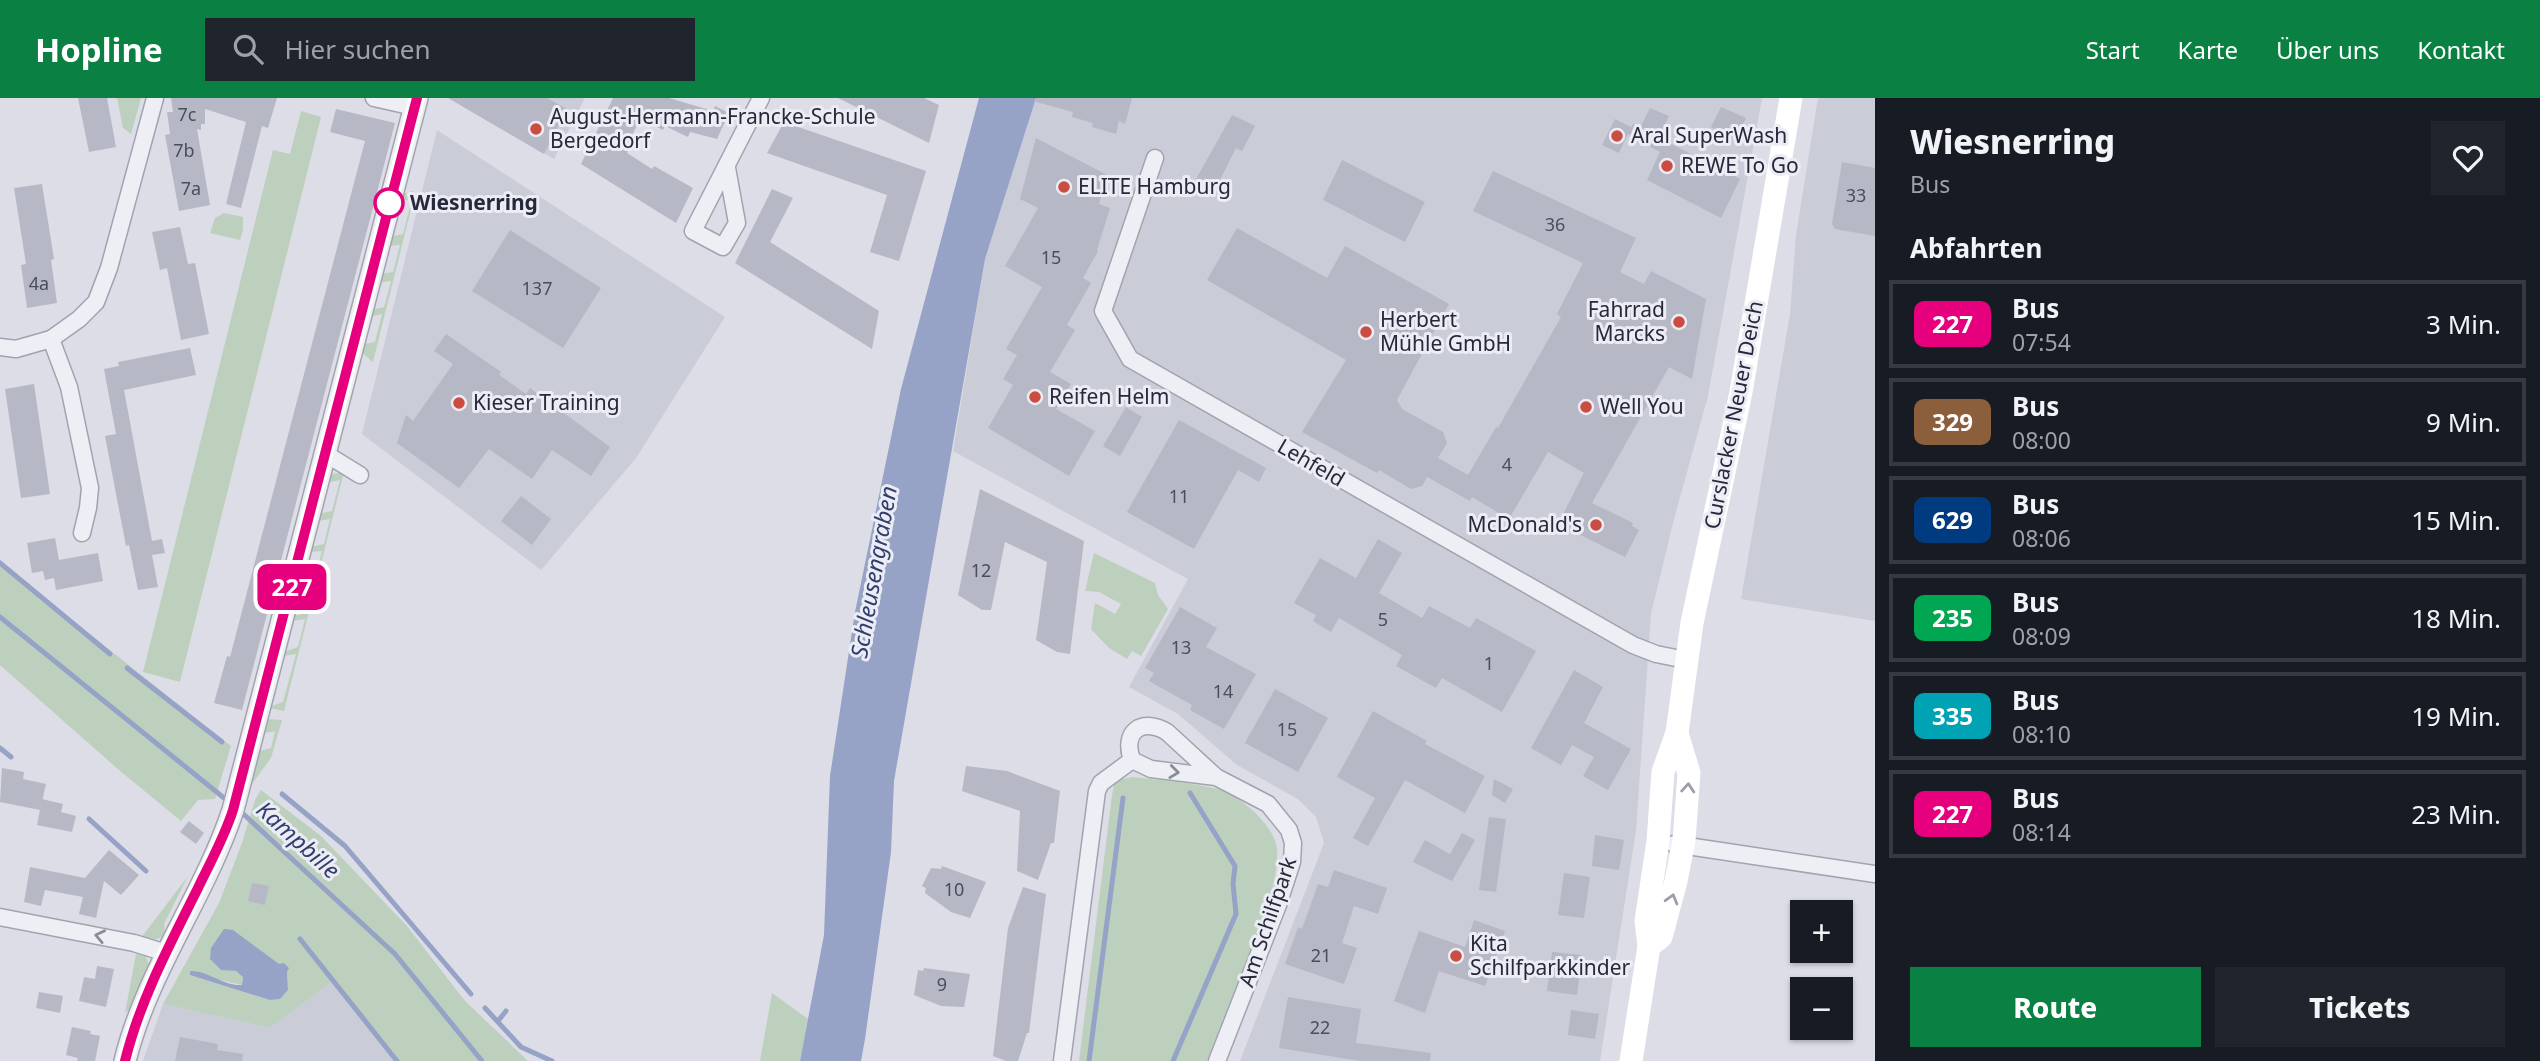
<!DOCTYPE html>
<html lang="de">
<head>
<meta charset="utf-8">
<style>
	body { margin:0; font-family:"Noto Sans",sans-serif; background:#20242c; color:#f1f3f6; height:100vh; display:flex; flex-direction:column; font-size:26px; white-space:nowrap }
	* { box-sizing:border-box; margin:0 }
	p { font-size:23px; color:#9ea1a6 }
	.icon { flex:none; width:38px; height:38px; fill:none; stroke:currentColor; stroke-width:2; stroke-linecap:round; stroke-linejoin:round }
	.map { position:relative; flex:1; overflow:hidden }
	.sheet { display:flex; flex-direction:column; background:#171b24; width:665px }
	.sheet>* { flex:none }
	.badge { padding:0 14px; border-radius:10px; font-size:24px; line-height:46px }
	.buttons { position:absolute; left:1790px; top:802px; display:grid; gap:14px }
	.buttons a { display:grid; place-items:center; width:63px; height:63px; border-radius:0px; background:#171b24; box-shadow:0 2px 5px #0004; font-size:35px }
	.map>.badge { position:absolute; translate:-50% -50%; box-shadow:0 0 0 4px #fff }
	h2 { padding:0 35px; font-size:26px; line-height:63px }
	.round { display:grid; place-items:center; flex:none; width:74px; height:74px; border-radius:0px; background:#20242c }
	.head { display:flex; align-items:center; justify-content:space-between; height:119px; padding:0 35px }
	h1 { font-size:33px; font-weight:800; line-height:52px }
	.action { display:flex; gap:14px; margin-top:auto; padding:14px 35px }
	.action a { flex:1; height:80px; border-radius:0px; background:#0b8043; color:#fff; font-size:28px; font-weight:800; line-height:80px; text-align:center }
	.action a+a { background:#20242c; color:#f1f3f6 }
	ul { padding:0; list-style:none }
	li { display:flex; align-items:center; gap:21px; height:88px; margin:0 14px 10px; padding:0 21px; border:4px solid #363941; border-radius:0px }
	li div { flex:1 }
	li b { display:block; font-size:26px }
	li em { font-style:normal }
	li .badge { min-width:77px; font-weight:700; text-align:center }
	header { display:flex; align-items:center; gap:42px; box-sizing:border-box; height:98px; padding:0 35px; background:#0b8043; color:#fff }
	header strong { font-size:33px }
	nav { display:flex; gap:38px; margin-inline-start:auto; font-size:24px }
	.search { width:490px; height:63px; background:#20242c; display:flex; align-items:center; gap:18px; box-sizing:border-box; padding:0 24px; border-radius:0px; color:#9ea1a6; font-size:26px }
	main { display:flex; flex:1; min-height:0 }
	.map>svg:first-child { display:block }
</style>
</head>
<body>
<header>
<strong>Hopline</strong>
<div class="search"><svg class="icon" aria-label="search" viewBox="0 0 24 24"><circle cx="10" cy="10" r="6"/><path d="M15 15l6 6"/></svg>Hier suchen</div>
<nav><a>Start</a><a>Karte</a><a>Über uns</a><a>Kontakt</a></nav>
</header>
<main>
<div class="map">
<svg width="1875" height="963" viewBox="0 0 1875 963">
	<rect width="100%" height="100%" fill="#dcdde6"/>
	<g fill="#caccd8">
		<polygon points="450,0 585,0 554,61"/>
		<polygon points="1036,0 1762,0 1708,298 1674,421 1651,516 1636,732 1600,963 1240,963 1324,745 1316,719 1298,701 1237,667 1178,616 1129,589 1188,481 953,353 985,161"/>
		<polygon points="1818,0 1875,0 1875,523 1741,501 1790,216 1796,137"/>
		<polygon points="437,32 725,219 636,360 541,472 362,336"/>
		<polygon points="333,883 397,963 143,963 163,906 270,930"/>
	</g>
	<g fill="#bdd0bd" fill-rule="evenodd">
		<polygon points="117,0 141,0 131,36 123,30"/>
		<polygon points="301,13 321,19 180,584 143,574 273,52 290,56"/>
		<polygon points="413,93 415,95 373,264 359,252 360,247 375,244 382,216 369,219 370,212 384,209 391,183 377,185 380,176 393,174 400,147 387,148 389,139 403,136 412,101 397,104 399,97"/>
		<polygon points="224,115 243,119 243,132 240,142 210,135 215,120"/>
		<polygon points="344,374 284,613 270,610 269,609 283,604 296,556 283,558 284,554 298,549 305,521 292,523 294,518 306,515 313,489 300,491 301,486 314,483 322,453 309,454 310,449 324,446 330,421 317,423 319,416 332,413 340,382 326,385 328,377"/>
		<polygon points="1094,455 1155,485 1158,497 1168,511 1141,558 1132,553 1127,561 1109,550 1091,531 1095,505 1115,516 1121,506 1099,494 1085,493"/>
		<polygon points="0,462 20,481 231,648 215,701 198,702 181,723 119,672 0,567"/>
		<polygon points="267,621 282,622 271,660 249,690 256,654 271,650 275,633 260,636"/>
		<path d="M1132,679C1159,682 1187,684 1213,690C1237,695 1274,725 1277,751C1278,767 1274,783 1271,799L1207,963H1079L1112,697L1115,683Z"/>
		<path d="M261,692L321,738L407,828L465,903L528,963H397L333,883L270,930L163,906L219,805L242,745L255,702ZM252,846L287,874L288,892L280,901L270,902L190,877L195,873L211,880L242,887L243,878L236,873H230Z"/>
		<path d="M188,778L164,826C168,843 153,843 141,840Z"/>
		<polygon points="136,856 145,858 149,866 133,908 125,915"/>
		<polygon points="772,895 808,921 800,963 760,963"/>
	</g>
	<g fill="#96a2c6">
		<polygon points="979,0 1036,0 985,161 894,683 891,754 865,941 861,963 800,963 824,837 830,678 855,514 901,291"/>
		<path d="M224,831L233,832L279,866L284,865L289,870L287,874L288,892L280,901L270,902L190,877V873C207,872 223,888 242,887L243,879L236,873L221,872L210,861L211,850Z"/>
	</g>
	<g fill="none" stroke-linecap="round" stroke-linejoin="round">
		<g stroke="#96a2c6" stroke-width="5">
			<polyline points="0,465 110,556"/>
			<polyline points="0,519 229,704"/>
			<polyline points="127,570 222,644"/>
			<polyline points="0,650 11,659"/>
			<polyline points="282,696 345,748 471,896"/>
			<polyline points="239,712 395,856 482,963"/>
			<polyline points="89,721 146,773"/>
			<polyline points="300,841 397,963"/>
			<polyline points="485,910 521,949 552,963"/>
			<polyline points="498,923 506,913"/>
			<polyline points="1089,963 1123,700"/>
			<polyline points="1173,963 1236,816 1233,786 1235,768 1190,695"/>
		</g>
	</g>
	<g fill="#b6b8c5">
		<polygon points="78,0 107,0 116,49 89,54"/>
		<polygon points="171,0 277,0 268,30 262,28 241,110 226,106 246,24 205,11 205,26 201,26 201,32 197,31 210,107 179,113 165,37 170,36 167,14 173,14"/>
		<polygon points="448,0 547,0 567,11 544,56"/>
		<polygon points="613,0 669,0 713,13 715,8 727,14 728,17 717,41 690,34 688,39 665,28 663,32 640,21 628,46 631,47 627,55 652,71 654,68 693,90 676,125 581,66"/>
		<polygon points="838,0 924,0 939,7 929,45"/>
		<polygon points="1036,0 1132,0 1125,26 1119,23 1116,36 1092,29 1093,25 1072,19 1073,14 1036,4"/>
		<polygon points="1721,9 1746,20 1736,40 1711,29"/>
		<polygon points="1650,10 1669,18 1659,39 1662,41 1740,81 1721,120 1647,82 1660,54 1628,36 1619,55 1602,47 1615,21 1631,29 1628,35 1633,26 1640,30"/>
		<polygon points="336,11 395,25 242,612 214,605 227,558 230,559 365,43 330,34"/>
		<polygon points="1232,17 1255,28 1242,53 1236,50 1211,100 1191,90"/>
		<polygon points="784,24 926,73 899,163 870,154 887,97 767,55"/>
		<polygon points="1036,40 1107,77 1099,106 1110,110 1097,152 1098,153 1083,180 1091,185 1067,227 1075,232 1050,274 1071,286 1056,311 1095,333 1069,378 988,330 1013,287 1003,281 1017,257 1006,251 1042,189 1005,168 1038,110 1020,101"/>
		<polygon points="1342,62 1425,104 1405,144 1323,102"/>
		<polygon points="1842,64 1875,70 1875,138 1835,131 1832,126"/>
		<polygon points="1493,73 1636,140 1620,174 1644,186 1651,173 1706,201 1692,281 1669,269 1592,405 1633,425 1632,428 1639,432 1625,459 1558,426 1584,375 1548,354 1509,421 1472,399 1470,403 1427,379 1422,388 1411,391 1379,372 1377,375 1302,334 1346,262 1207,182 1237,130 1327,180 1345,148 1449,206 1397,302 1402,311 1443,334 1447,345 1438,360 1468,377 1496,329 1498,330 1561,219 1557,216 1583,165 1473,113"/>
		<polygon points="42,86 54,161 51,162 57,205 27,210 21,167 26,166 14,90"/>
		<polygon points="772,91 793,100 770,144 879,213 872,251 735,165"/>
		<polygon points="180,129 188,166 195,165 209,236 181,242 167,170 160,172 152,134"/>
		<polygon points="510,132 601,190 563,250 472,193"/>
		<polygon points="446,236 501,274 499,277 526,296 530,290 610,349 591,378 552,352 532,381 489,351 459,390 397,345 406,317 413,323 453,266 434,253"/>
		<polygon points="190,250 196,277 124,292 152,443 162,441 165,455 152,457 158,489 138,492 129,447 126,448 105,338 116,336 104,271 119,268 118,264"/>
		<polygon points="34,286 50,396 21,400 5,291"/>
		<polygon points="1126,309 1142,319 1120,358 1103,348"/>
		<polygon points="1179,322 1266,370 1259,384 1238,372 1194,451 1127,414"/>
		<polygon points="980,391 1084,443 1070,556 1057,554 1036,542 1047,464 1005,444 991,512 982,512 958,497"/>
		<polygon points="521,398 551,421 532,447 501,423"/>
		<polygon points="55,440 59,462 98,455 103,483 56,492 54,480 45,482 43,473 32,475 27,445"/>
		<polygon points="1378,441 1402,455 1379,495 1422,520 1429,508 1470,530 1476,520 1536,553 1502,614 1442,580 1436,590 1396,568 1402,557 1339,520 1331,534 1313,523 1316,517 1294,505 1320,460 1356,480"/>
		<polygon points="1180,509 1217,530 1206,549 1256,576 1224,631 1190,612 1192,607 1149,583 1154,575 1145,570"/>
		<polygon points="1574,572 1603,589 1584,625 1631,651 1608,692 1583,678 1594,659 1572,647 1561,667 1531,650"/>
		<polygon points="1275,591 1328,620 1298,674 1245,645"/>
		<polygon points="1373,613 1427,643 1425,646 1485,678 1465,715 1405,682 1368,748 1353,740 1375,700 1337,679"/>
		<polygon points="966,668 1007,673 1060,693 1054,745 1051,745 1038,782 1017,773 1020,713 962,693"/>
		<polygon points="2,670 24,674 23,681 46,686 40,712 0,704"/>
		<polygon points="1494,681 1513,691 1505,705 1492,697"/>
		<polygon points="42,701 63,706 61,714 76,718 72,734 37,727"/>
		<polygon points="1489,719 1506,721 1496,794 1479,792"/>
		<polygon points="189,723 204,735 196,746 180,734"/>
		<polygon points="1462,735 1475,742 1452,783 1413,764 1425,742 1450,756"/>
		<polygon points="1595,737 1624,742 1619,772 1592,768"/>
		<polygon points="109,752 139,777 121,797 104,783 96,820 79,816 83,799 45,792 41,808 24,804 30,769 85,780"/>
		<polygon points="942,768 986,784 970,820 951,814 925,795 926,790 922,788 931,770 941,771"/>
		<polygon points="1334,772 1387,790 1378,816 1354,808 1342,845 1357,850 1344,886 1285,866 1298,829 1302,831 1318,786 1328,789"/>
		<polygon points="1564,775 1590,779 1584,820 1558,817"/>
		<polygon points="252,785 269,788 265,807 248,803"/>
		<polygon points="1023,789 1046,796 1029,935 1027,935 1018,963 1006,963 993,958 1008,830"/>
		<polygon points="1474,822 1505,833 1485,888 1439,873 1425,915 1394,903 1419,833 1465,849"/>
		<polygon points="1552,854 1582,857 1577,897 1547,893"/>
		<polygon points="97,868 114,871 106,909 79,903 84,879 95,881"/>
		<polygon points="924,870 970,876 964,909 941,908 914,897 918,872 923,873"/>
		<polygon points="39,894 63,898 60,915 36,910"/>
		<polygon points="1288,899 1361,911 1356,945 1431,955 1430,963 1360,963 1279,950"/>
		<polygon points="1571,912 1599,916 1595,941 1568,937"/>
		<polygon points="72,929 91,933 90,936 100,938 95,963 77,963 78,960 66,957"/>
		<polygon points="180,939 218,946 217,952 243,956 242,963 175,963"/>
	</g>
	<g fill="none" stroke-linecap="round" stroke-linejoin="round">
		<defs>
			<g id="minor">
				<polyline points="374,0 414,9"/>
				<polyline points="1155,60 1103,213 1130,261 1633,547 1656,556 1686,562"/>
				<polyline points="727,70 737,125 723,149 693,133 761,0"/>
				<polyline points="51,241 69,289 90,390 88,410 82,435"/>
				<polyline points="0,249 16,251 51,241 79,221 96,204 109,170 155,0"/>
				<polyline points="326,356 360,377"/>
				<path d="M1216,679L1151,671L1132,662C1122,634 1141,619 1167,634L1216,679L1268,706L1289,732L1293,745L1292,764L1278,807L1217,963"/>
				<polyline points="1674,746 1875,776"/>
				<polyline points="0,819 134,845 166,855"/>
				<polyline points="1062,963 1097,693 1101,685 1132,662"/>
			</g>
			<path id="tertiary" d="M125,963C147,873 204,799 233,712L417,0"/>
		</defs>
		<use href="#minor" stroke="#a2a3b0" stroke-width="19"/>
		<use href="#tertiary" stroke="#a2a3b0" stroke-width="24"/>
		<use href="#minor" stroke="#eeeff4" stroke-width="16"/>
		<use href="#tertiary" stroke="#eeeff4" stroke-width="21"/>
		<g stroke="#fff" stroke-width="23">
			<polyline points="1649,848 1661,839 1676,783 1684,742 1689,675 1677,635"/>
			<polyline points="1631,963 1649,848 1646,823 1658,743 1663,674 1677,635 1692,525 1741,294 1791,0"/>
		</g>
	</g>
	<defs><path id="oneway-chevron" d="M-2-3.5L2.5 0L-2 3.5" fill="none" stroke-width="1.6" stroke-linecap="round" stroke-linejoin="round" transform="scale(1.75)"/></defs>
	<g stroke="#8a8c98">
		<use href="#oneway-chevron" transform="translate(1174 674) rotate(7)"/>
		<use href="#oneway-chevron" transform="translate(100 838) rotate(-168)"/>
	</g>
	<g stroke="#9d9fa7">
		<use href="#oneway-chevron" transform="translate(1688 690) rotate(-86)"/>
		<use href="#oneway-chevron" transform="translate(1672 801) rotate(-74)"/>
	</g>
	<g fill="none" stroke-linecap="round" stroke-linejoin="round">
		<defs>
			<path id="line" d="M125,963C140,902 170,846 198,790C210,765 224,740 233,712L417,0"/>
		</defs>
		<use href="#line" stroke="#fff" stroke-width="16"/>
		<use href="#line" stroke="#e6007e" stroke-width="10"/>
	</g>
	<g fill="#cb4c40" stroke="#ebecf4" stroke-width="2.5">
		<circle cx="536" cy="31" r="7"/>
		<circle cx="1617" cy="38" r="7"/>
		<circle cx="1667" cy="68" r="7"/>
		<circle cx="1064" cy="89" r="7"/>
		<circle cx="1679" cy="224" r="7"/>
		<circle cx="1366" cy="234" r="7"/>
		<circle cx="1035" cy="299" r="7"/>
		<circle cx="459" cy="305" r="7"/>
		<circle cx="1586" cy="309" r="7"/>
		<circle cx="1596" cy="427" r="7"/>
		<circle cx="1456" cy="858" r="7"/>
	</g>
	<circle fill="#fff" stroke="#e6007e" stroke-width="3.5" cx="389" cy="105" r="14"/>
	<g text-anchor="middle" stroke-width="6" stroke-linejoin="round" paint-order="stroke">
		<g font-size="18" fill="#4a4d5e">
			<text x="187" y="23">7c</text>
			<text x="184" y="59">7b</text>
			<text x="191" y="97">7a</text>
			<text x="1856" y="104">33</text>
			<text x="1555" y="133">36</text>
			<text x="1051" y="166">15</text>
			<text x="39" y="192">4a</text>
			<text x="537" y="197">137</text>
			<text x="1507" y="373">4</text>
			<text x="1179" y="405">11</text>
			<text x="981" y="479">12</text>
			<text x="1383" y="528">5</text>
			<text x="1181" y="556">13</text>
			<text x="1489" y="572">1</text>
			<text x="1223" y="600">14</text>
			<text x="1287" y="638">15</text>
			<text x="954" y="798">10</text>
			<text x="1321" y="864">21</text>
			<text x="942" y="893">9</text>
			<text x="1320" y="936">22</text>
		</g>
		<g font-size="21" fill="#26293c" stroke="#ebecf4" text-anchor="start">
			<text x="550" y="26">August-Hermann-Francke-Schule<tspan x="550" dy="24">Bergedorf</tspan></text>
			<text x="1631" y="45">Aral SuperWash</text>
			<text x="1681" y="75">REWE To Go</text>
			<text x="1078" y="96">ELITE Hamburg</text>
			<text x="1665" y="219" text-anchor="end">Fahrrad<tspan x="1665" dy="24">Marcks</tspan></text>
			<text x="1380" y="229">Herbert<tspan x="1380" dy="24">Mühle GmbH</tspan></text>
			<text x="1049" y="306">Reifen Helm</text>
			<text x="473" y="312">Kieser Training</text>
			<text x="1600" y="316">Well You</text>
			<text x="1582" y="434" text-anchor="end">McDonald's</text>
			<text x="1470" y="853">Kita<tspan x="1470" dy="24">Schilfparkkinder</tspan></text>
		</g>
		<g font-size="21" font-weight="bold" fill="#26293c" stroke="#ebecf4" text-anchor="start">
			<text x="410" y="112">Wiesnerring</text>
		</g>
		<g font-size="21" fill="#26293c" stroke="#ebecf4">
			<text transform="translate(1734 317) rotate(-79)" y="7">Curslacker Neuer Deich</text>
			<text transform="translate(1311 365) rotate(30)" y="7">Lehfeld</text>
			<text transform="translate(1268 824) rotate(-71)" y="7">Am Schilfpark</text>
		</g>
		<g font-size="23" font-style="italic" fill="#313e6f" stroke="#ebecf4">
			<text transform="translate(874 474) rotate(-80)" y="8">Schleusengraben</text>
			<text transform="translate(298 742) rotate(42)" y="8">Kampbille</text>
		</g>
	</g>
</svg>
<div class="buttons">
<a>+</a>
<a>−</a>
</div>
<b class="badge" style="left:292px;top:489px;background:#e6007e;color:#fff">227</b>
</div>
<section class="sheet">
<div class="head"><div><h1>Wiesnerring</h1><p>Bus</p></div><a class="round"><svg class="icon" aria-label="heart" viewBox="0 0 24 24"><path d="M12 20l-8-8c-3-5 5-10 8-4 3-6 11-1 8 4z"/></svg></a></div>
<h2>Abfahrten</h2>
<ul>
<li><span class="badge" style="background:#e6007e;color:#fff">227</span><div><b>Bus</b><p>07:54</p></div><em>3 Min.</em></li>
<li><span class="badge" style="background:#8b5e3c;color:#fff">329</span><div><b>Bus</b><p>08:00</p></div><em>9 Min.</em></li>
<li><span class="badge" style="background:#003b80;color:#fff">629</span><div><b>Bus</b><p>08:06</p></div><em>15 Min.</em></li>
<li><span class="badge" style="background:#00a651;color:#fff">235</span><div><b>Bus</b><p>08:09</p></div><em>18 Min.</em></li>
<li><span class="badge" style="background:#00a3b4;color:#fff">335</span><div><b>Bus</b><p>08:10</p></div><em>19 Min.</em></li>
<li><span class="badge" style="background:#e6007e;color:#fff">227</span><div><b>Bus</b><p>08:14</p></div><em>23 Min.</em></li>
</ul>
<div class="action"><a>Route</a><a>Tickets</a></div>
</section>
</main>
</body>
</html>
